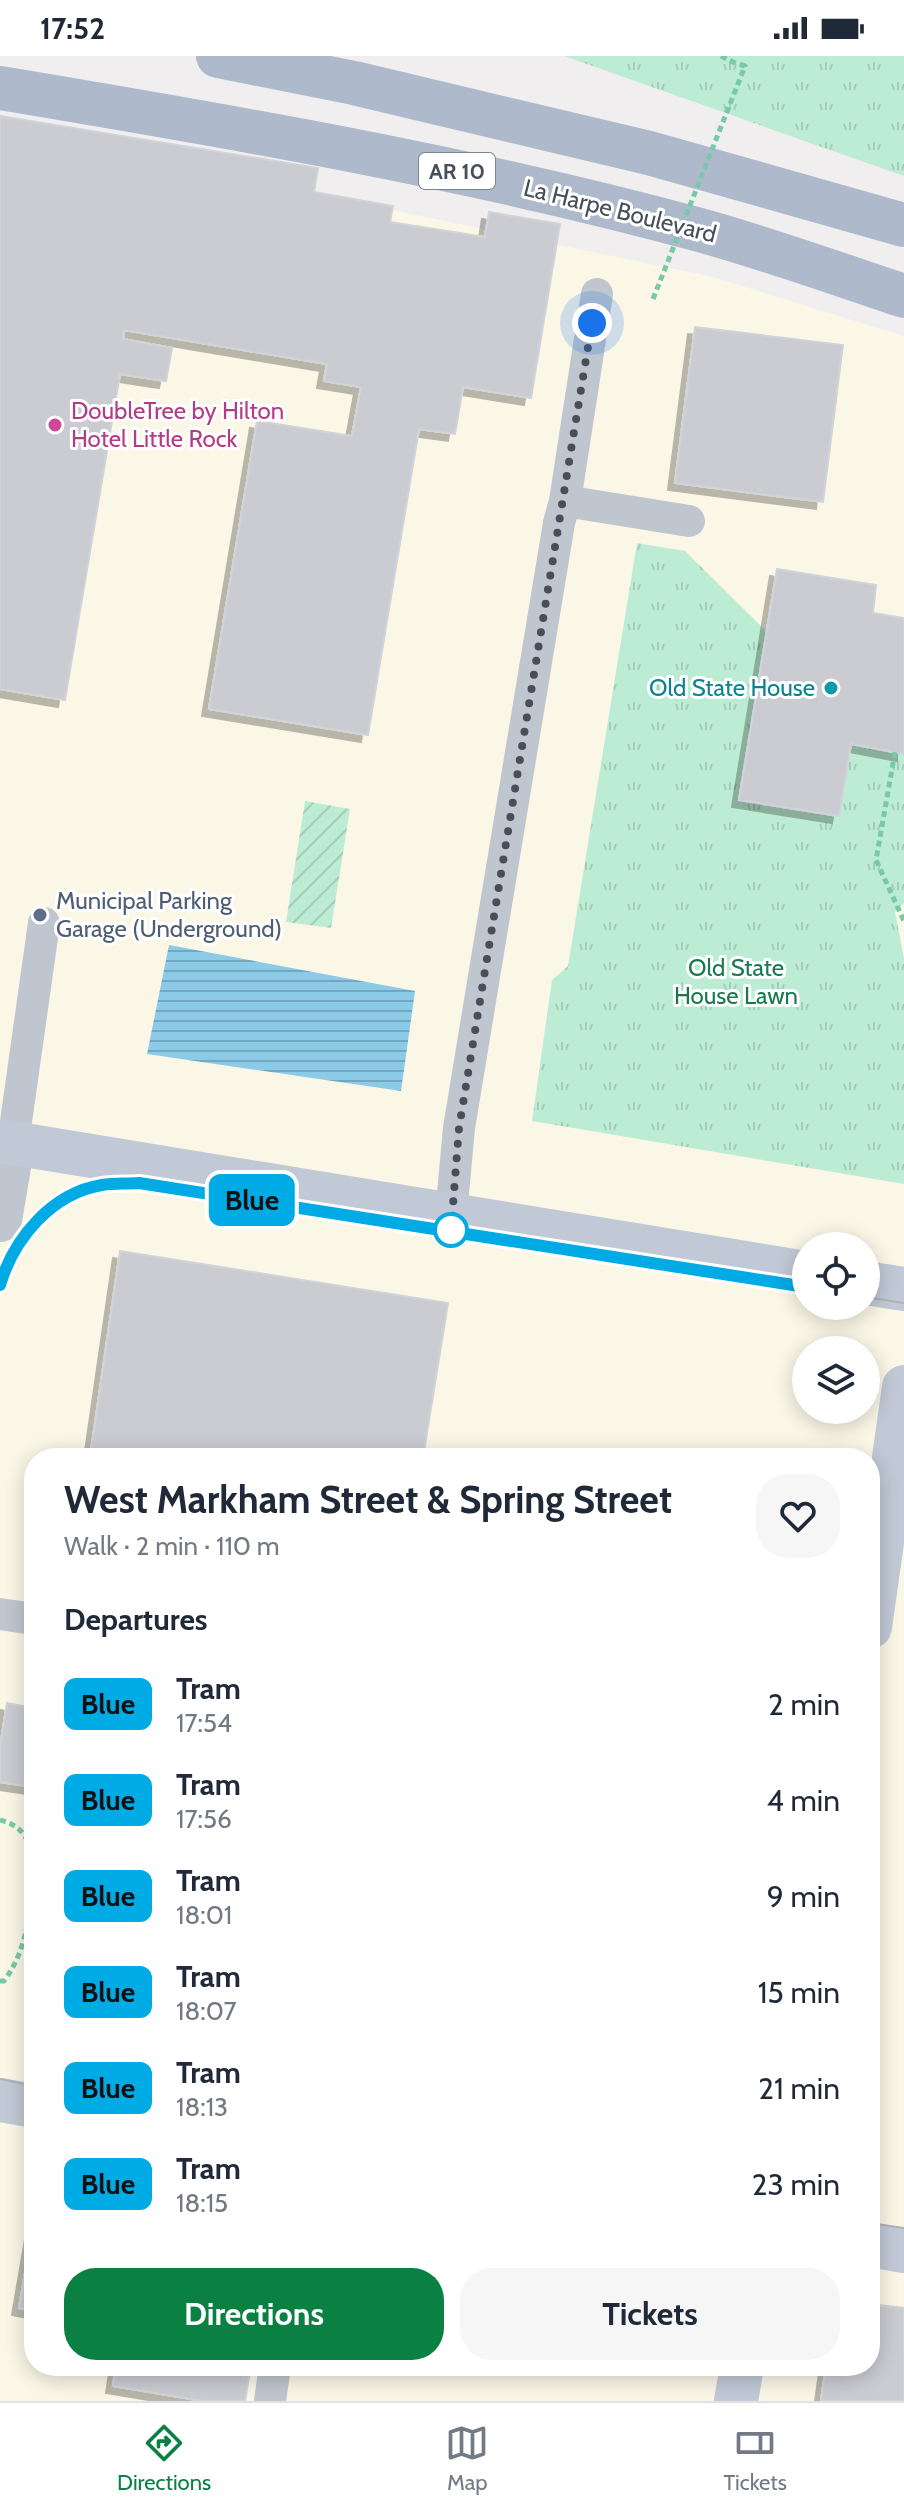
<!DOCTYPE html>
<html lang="en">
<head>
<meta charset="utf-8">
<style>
	body { margin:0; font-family:Cabin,sans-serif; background:#f6f6f7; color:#1f2937; height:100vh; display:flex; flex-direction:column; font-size:30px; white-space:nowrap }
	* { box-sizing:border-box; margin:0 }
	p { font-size:26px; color:#747a83 }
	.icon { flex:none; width:44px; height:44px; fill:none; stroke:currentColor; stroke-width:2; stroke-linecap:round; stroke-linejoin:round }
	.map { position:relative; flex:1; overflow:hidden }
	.sheet { position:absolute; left:24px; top:1392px; width:856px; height:928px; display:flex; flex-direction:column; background:#fff; border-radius:32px; box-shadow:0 4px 20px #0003 }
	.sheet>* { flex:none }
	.badge { padding:0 16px; border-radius:12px; font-size:28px; line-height:52px }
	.fabs { position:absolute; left:792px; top:1176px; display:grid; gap:16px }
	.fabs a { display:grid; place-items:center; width:88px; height:88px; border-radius:50%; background:#fff; box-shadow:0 4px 20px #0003; font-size:40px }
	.you { position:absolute; width:40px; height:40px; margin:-20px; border:6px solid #fff; border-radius:50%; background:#1a73e8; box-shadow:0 0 0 12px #1a73e833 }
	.map>.badge { position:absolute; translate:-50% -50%; box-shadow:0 0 0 4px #fff }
	h2 { padding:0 40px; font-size:30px; line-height:72px }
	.round { display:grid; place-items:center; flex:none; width:84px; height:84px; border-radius:32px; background:#f6f6f7 }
	.headline { display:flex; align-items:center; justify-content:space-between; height:136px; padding:0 40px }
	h1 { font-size:38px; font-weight:700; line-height:60px }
	.button { display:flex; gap:16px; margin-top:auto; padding:16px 40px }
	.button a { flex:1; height:92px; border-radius:32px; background:#0b8043; color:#fff; font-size:32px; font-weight:700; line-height:92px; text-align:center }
	.button a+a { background:#f6f6f7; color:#1f2937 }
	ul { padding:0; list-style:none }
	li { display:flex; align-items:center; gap:24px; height:96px; padding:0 40px }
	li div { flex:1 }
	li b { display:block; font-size:30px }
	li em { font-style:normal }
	li .badge { min-width:88px; font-weight:700; text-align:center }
	.status { display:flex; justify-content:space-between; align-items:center; height:56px; padding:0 40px; background:#fff; direction:ltr }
	.status svg { height:22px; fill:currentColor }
	.menu { display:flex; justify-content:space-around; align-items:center; height:112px; border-top:2px solid #e0e1e3; background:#fff; font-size:22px; color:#747a83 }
	.menu a { display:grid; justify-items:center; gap:4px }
	.menu .active { color:#0b8043 }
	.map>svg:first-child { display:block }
</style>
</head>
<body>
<div class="status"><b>17:52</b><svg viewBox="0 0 49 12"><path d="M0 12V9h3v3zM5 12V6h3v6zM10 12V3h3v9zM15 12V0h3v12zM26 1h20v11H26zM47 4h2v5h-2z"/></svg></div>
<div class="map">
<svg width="904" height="2345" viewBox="0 0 904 2345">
	<defs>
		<pattern id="park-tufts" width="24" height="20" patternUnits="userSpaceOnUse" patternTransform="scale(2)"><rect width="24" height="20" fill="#bdecd5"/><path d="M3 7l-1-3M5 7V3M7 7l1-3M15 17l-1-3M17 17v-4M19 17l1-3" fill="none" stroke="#a4ccb9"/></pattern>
		<pattern id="garden-furrows" width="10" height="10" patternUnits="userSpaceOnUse" patternTransform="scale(2)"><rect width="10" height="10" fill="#bdecd5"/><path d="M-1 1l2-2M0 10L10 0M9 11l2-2" fill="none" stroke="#a4ccb9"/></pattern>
		<pattern id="water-rules" width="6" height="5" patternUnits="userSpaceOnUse" patternTransform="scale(2)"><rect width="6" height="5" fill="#8ccbe8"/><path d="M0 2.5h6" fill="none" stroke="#74a7bf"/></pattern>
		<filter id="shadow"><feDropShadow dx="-7" dy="7" stdDeviation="0" flood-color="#0004"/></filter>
	</defs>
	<rect width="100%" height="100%" fill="#f0eeee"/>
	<path fill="#fbf7e7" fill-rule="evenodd" d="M0,72L713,221L904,280V2345H0ZM806,1190H866V1250H806ZM806,1294H866V1354H806ZM34,1402H870V2310H34Z"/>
	<g fill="url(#park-tufts)">
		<polygon points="564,0 904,0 904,120"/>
		<polygon points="637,487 685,495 767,576 740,744 839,760 851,688 904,698 904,847 895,856 904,903 904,1128 532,1065 552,924 568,910"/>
	</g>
	<polygon fill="url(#garden-furrows)" points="305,745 350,753 331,872 286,866"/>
	<polygon fill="url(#water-rules)" points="169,889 415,935 401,1035 147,998"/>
	<g fill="#cbccd2" stroke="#d2d3d9" stroke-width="2" filter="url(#shadow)">
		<polygon points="0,60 318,112 314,136 393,150 390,166 485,181 489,156 560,168 531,342 463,331 455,378 419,373 368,679 209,653 257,365 352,380 361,331 324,325 327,308 124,274 123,283 172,292 166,325 120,318 65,644 0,633"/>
		<polygon points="695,271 843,289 823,446 675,427"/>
		<polygon points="777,513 876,529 873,557 904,562 904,698 851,688 839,760 739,744"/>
		<polygon points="120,1195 448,1247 423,1402 90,1402"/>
		<polygon points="7,1647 34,1652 34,1731 0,1726 0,1692"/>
		<polygon points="34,2165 34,2255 19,2252"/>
		<polygon points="870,2248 904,2252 904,2345 821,2345 826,2310 870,2310"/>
		<polygon points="116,2310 251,2310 245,2345 203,2345 113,2330"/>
	</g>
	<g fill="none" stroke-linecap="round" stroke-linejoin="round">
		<g stroke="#77c9a9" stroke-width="5" stroke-dasharray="6 4" stroke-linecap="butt">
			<polyline points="721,0 735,7"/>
			<polyline points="895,696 876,804 904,865"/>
			<path d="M0,1764C22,1770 28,1781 34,1803"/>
			<polyline points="25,1884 34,1888"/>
			<path d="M0,1925H4C31,1888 29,1850 34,1806"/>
		</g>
		<g stroke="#bfc6cf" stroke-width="32">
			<polyline points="565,445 689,465"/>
			<polyline points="13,1087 44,867"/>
			<polyline points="451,1159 459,1072 559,467 565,445 597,238"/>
			<polyline points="0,1558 34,1563"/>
			<polyline points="270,2345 275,2310"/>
		</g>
		<polyline stroke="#bfc6cf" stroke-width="44" points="0,1164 13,1087"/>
		<g stroke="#c1c9d6" stroke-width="44">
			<polyline points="0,1085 806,1217"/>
			<polyline points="866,1227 904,1233"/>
			<polyline points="870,1571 904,1331"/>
			<polyline points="0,2044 34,2050"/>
			<polyline points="870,2189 904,2195"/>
			<polyline points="736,2345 742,2310"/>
		</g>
		<g stroke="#aebacc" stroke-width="44">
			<polyline points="218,0 354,27 649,97 904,169"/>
			<path d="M0,32C234,71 467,111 696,173C766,192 835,217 904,240"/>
		</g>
		<g stroke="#b0b2b8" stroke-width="2">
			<path d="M0,1229C10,1195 35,1158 66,1141C88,1128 115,1129 139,1127L451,1174L806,1231"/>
			<polyline points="866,1241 904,1247"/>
			<polyline points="0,2023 34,2030"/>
			<polyline points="870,2167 904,2172"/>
		</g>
		<polyline stroke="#77c9a9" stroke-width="5" stroke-dasharray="6 4" stroke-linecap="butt" points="653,243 745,10 735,7"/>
	</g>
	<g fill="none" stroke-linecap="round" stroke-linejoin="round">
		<defs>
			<path id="line" d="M0,1229C14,1182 52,1137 102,1129C114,1127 127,1128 139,1127L806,1231"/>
		</defs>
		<use href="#line" stroke="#fff" stroke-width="18"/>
		<use href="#line" stroke="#00aae4" stroke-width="12"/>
		<polyline stroke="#474f5a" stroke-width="8" stroke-dasharray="0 14.4" points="451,1174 459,1072 592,267"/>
	</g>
	<circle fill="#d1479c" stroke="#fff" stroke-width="3" cx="55" cy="369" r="8"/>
	<circle fill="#0f9aa8" stroke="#fff" stroke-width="3" cx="831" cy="632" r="8"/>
	<circle fill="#5c6f8a" stroke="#fff" stroke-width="3" cx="40" cy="859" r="8"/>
	<circle fill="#fff" stroke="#00aae4" stroke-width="4" cx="451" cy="1174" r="16"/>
	<g text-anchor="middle" stroke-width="6" stroke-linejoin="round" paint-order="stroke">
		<rect fill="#fff" stroke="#7e848c" stroke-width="2" x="419" y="97" width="76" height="36" rx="6"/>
		<g font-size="22" font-weight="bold" fill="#474f5a">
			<text x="457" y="123">AR 10</text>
		</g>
		<g font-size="24" fill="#474f5a" stroke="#fff">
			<text transform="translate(620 155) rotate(14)" y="8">La Harpe Boulevard</text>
		</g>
		<g font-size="24" fill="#b23c85" stroke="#fff" text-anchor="start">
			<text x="71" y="363">DoubleTree by Hilton<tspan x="71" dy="28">Hotel Little Rock</tspan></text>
		</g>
		<g font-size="24" fill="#0d838f" stroke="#fff" text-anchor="end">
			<text x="815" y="640">Old State House</text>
		</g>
		<g font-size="24" fill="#4e5e75" stroke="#fff" text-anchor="start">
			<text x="56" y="853">Municipal Parking<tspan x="56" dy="28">Garage (Underground)</tspan></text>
		</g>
		<g font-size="24" fill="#1b7853" stroke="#fff">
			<text x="736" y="920">Old State<tspan x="736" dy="28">House Lawn</tspan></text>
		</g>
	</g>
</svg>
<div class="fabs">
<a><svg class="icon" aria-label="locate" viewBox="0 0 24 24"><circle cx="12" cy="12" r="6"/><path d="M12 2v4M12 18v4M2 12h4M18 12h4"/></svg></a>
<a><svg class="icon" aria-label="layers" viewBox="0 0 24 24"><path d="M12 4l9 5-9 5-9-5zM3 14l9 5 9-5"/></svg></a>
</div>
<div class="you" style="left:592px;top:267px"></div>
<b class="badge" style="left:252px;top:1144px;background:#00aae4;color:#111">Blue</b>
<section class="sheet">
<div class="headline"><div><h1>West Markham Street &amp; Spring Street</h1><p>Walk · 2 min · 110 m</p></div><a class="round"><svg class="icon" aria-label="heart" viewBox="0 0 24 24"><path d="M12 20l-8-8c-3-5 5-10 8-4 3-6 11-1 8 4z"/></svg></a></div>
<h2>Departures</h2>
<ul>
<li><span class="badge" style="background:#00aae4;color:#111">Blue</span><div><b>Tram</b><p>17:54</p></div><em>2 min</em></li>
<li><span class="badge" style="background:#00aae4;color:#111">Blue</span><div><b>Tram</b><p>17:56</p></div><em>4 min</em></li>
<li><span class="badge" style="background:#00aae4;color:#111">Blue</span><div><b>Tram</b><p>18:01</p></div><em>9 min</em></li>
<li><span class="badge" style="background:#00aae4;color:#111">Blue</span><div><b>Tram</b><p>18:07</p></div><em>15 min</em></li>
<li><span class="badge" style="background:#00aae4;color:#111">Blue</span><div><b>Tram</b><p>18:13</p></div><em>21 min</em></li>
<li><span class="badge" style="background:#00aae4;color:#111">Blue</span><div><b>Tram</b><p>18:15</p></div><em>23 min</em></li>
</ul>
<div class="button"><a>Directions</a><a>Tickets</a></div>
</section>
</div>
<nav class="menu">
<a class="active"><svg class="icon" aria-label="directions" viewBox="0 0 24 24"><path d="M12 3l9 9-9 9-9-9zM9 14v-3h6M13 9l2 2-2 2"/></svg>Directions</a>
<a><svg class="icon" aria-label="map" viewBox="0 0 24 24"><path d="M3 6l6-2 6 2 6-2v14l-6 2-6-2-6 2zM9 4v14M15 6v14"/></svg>Map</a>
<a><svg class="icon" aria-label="tickets" viewBox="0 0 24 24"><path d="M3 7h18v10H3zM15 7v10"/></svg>Tickets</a>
</nav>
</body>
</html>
